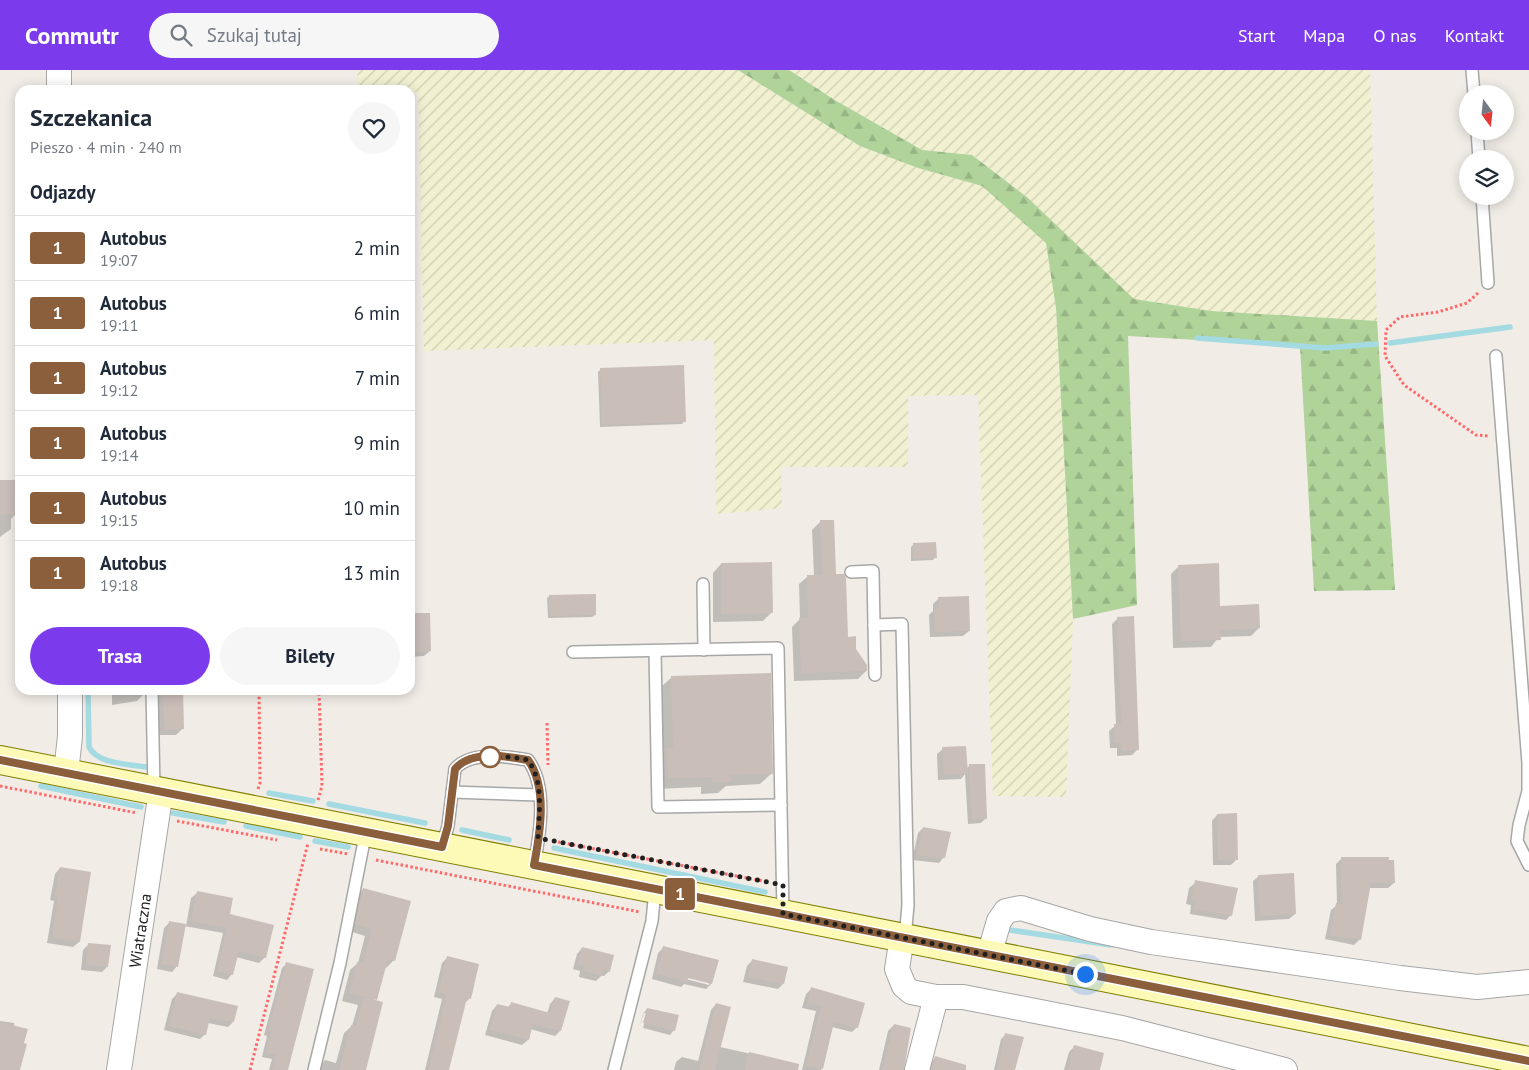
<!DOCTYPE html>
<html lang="pl">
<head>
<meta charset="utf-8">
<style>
	body { margin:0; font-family:"PT Sans",sans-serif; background:#f6f6f7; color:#1f2937; height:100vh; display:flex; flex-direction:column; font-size:19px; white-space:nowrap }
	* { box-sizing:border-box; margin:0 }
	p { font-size:16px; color:#747a83 }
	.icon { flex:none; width:28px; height:28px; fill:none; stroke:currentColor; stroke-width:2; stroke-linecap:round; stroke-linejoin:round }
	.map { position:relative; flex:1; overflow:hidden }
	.side { position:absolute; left:15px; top:15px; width:400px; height:610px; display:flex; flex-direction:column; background:#fff; border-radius:15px; box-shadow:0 2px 12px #0003 }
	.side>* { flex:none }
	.badge { padding:0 10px; border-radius:4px; font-size:18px; line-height:32px }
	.needle { width:32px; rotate:165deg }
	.tools { position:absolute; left:1459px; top:15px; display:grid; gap:10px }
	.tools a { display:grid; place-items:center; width:55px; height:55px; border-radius:50%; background:#fff; box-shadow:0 2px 12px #0003; font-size:25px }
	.you { position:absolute; width:25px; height:25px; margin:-12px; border:4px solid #fff; border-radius:50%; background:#1a73e8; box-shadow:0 0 0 8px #1a73e833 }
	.map>.badge { position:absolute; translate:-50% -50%; box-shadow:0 0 0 2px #fff }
	h2 { padding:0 15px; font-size:19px; line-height:45px }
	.round { display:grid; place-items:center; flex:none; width:52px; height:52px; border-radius:26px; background:#f6f6f7 }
	.overview { display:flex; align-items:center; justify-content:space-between; height:85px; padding:0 15px }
	h1 { font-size:24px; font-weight:700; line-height:38px }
	.button { display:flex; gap:10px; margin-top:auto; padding:10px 15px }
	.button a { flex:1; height:58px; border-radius:30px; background:#7c3aed; color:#fff; font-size:20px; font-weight:700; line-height:58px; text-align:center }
	.button a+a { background:#f6f6f7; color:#1f2937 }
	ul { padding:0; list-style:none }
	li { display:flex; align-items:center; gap:15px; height:65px; padding:0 15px; border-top:1px solid #e0e1e3 }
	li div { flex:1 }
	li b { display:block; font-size:19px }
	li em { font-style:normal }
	li .badge { min-width:55px; font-weight:700; text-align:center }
	header { display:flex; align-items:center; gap:30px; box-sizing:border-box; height:70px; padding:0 25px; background:#7c3aed; color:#fff }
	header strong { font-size:24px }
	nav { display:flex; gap:28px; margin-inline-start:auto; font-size:18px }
	.search { width:350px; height:45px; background:#f6f6f7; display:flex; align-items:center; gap:12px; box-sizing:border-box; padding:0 18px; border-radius:28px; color:#747a83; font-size:19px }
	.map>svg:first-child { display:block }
</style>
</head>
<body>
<header>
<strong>Commutr</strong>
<div class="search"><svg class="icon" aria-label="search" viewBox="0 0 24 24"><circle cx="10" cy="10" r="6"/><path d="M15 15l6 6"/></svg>Szukaj tutaj</div>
<nav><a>Start</a><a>Mapa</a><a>O nas</a><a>Kontakt</a></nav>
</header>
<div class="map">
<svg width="1529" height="1000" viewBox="0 0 1529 1000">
	<defs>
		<pattern id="farmland-furrows" width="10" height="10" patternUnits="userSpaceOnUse" patternTransform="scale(1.25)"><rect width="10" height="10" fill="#f1f0d1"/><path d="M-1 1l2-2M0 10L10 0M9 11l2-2" fill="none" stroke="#ceceb3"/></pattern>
		<pattern id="forest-firs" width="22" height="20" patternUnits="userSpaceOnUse" patternTransform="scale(1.25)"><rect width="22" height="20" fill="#b0d399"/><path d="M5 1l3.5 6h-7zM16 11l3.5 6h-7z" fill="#97b584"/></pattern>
	</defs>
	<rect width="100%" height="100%" fill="#f1ece6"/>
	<g fill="url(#farmland-furrows)">
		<polygon points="357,0 738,0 860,76 918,98 982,116 1046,173 1056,238 1073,549 1066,727 993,726 978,325 908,326 908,397 781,397 782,438 716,444 714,270 424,281 418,22 410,22 410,20 359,20"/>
		<polygon points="789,0 1370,0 1377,251 1211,241 1134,229 1028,128 973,85 922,80 833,29"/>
	</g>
	<polygon fill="url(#forest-firs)" points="738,0 789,0 833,29 922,80 972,85 1028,128 1134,229 1211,241 1377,251 1395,520 1314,521 1300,276 1128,266 1137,535 1073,549 1056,238 1046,173 982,116 918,98 860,76"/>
	<g fill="#0003" fill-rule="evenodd">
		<polygon points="601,299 684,351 682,354 600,357 598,302"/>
		<polygon points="20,411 20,439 11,449 11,459 0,467 0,412"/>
		<polygon points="820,452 835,506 847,568 866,601 858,609 794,611 792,557 800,549 799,514 807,507 814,506 812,460"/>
		<polygon points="913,475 935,487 933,490 911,491 911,477"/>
		<polygon points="721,494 771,543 763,551 713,552 713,503"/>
		<polygon points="1179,496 1219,538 1259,558 1251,566 1219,567 1211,577 1173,578 1171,504"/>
		<polygon points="550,526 595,545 592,547 548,548 547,528"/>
		<polygon points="939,528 969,561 963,566 930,567 929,545 933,541 933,534"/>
		<polygon points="414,544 430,581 424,586 411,587 410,597 410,548"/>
		<polygon points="1118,548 1137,680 1132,685 1117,686 1117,678 1110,678 1109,661 1116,655 1112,554"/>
		<polygon points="672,607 772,703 760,714 726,716 718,723 701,724 701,717 657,719 660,618"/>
		<polygon points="112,620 144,620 143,625 137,631 112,635"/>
		<polygon points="146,620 242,620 240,623 183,623 183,658 176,665 159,665 152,622"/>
		<polygon points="376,620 408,620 402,625 376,623"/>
		<polygon points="943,679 966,699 970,695 985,749 981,753 968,754 965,704 961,709 938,710 937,684"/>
		<polygon points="1217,745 1237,789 1231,795 1213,795 1212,751"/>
		<polygon points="923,758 944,787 939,793 912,790 918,763"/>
		<polygon points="1341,789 1394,813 1388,818 1369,818 1360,869 1354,875 1325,869 1331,840 1337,835 1336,794"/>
		<polygon points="60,798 79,872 73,877 47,873 54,831 50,830 55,804"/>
		<polygon points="1259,806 1295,844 1289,849 1255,851 1253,811"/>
		<polygon points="1195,813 1231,845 1226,850 1190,844 1191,835 1186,834 1189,818"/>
		<polygon points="363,819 394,890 386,898 384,897 374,931 364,1000 317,1000 325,990 336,993 344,963 352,956 358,935 342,931 350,900 358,893 365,866 349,861 356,827"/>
		<polygon points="197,823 229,845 265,887 259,893 236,887 232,904 227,910 213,906 223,863 184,856 177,896 172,902 157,899 164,858 170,852 186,856 191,828"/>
		<polygon points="89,874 107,897 102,902 81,900 83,880"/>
		<path d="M664,877L711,914L706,919L684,914L681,917L652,909L658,883ZM683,905L709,912V915L682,908Z"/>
		<polygon points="582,878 609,901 604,906 601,906 596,911 579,907 580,901 573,899 577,884"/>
		<polygon points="447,888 469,929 464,934 447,1000 425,1000 442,929 434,927 442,893"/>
		<polygon points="752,891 783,914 778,919 743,912 747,896"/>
		<polygon points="287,893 287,1000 269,1000 272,989 262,987 267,966 264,965 282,898"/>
		<polygon points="811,919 857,957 852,962 832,957 821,1000 802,1000 816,941 802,938 806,924"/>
		<polygon points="177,924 233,952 228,957 208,953 205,964 200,969 164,960 172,929"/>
		<polygon points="555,928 560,961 555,966 530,959 528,970 522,975 485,965 492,941 497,935 507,938 512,933 547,944 550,934"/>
		<polygon points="716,934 720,977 783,991 781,1000 674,1000 676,992 682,987 698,991 711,940"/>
		<polygon points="647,939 674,960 670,965 643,958 647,943 644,943 639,957 643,944"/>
		<polygon points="0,951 14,953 19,1000 0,1000"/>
		<polygon points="894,955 903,1000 879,1000 888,961"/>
		<polygon points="1006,964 1014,1000 994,1000 1001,969"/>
		<polygon points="1074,977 1099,1000 1064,1000 1069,982"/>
		<polygon points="935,988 942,1000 928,1000 930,993"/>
	</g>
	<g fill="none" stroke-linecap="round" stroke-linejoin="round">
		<g stroke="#a4dae1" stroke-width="5.5">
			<polyline points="1197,268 1325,278 1376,274"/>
			<polyline points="1390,273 1510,257"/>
			<path d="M88,620L89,677C97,694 129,694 146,697"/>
			<polyline points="41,716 141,737"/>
			<polyline points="269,723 313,731"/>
			<polyline points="329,734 425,753"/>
			<polyline points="173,743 224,752"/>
			<polyline points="246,756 300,767"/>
			<polyline points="462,760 509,770"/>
			<polyline points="315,771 348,777"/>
			<polyline points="554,778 765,822"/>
			<polyline points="1010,860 1111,875"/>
		</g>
	</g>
	<g fill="#cabeb9">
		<polygon points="684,295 686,352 602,355 600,298"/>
		<polygon points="0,410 20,410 18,444 0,445"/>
		<polygon points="820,450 834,450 836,504 844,504 846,508 848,567 856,566 856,579 867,595 867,601 801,603 799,548 808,548 807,505 822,505"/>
		<polygon points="936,472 937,488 913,489 913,473"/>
		<polygon points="772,492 773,543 721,544 721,493"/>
		<polygon points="1219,493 1220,536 1259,534 1260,558 1220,560 1221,570 1181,571 1178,495"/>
		<polygon points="596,524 596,545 550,546 549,525"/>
		<polygon points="969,526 970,561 935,562 934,539 939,538 938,527"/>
		<polygon points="414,543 430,543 431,581 415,582"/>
		<polygon points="1134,546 1139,680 1122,681 1122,673 1115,673 1114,654 1121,654 1117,547"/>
		<polygon points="771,603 773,704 730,705 731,712 712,713 712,707 668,708 667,678 673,678 671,606"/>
		<polygon points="162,620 183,620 184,659 165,660"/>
		<polygon points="966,676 968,704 944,705 942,677"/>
		<polygon points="969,694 985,694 987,749 972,750"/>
		<polygon points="1237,743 1238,790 1218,790 1217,744"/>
		<polygon points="923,757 951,762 945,788 917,785"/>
		<polygon points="1341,787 1389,787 1389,790 1394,790 1395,813 1371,813 1361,870 1330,865 1336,833 1342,834"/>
		<polygon points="60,797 91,802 80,872 52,868 58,826 55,825"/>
		<polygon points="1294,803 1296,844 1260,846 1258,805"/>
		<polygon points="1195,810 1238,818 1232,846 1194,839 1196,830 1191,829"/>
		<polygon points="363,818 411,831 395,891 388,889 377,930 349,923 357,892 363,893 372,859 355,854"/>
		<polygon points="197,821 233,828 230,844 274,855 266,888 239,881 233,905 217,901 227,858 191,851"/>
		<polygon points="169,851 186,854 178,897 161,894"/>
		<polygon points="88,873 111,875 108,897 86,894"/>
		<polygon points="663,876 719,890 712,914 688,908 688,912 656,904"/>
		<polygon points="582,877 614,885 610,902 604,900 603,906 584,901 585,896 578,894"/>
		<polygon points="447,886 479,894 471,929 467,928 449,1000 428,1000 445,931 446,924 438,922"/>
		<polygon points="752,889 788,897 784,914 748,907"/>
		<polygon points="286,892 314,899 288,1000 272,1000 276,985 266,983 271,962 268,961"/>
		<polygon points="811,917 865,933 858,958 834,952 823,999 806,996 821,936 807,933"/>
		<polygon points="177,922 238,936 234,952 210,948 206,965 169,956"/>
		<polygon points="364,927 383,932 366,1000 339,1000 351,955 356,956"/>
		<polygon points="555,927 570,931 561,961 533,954 529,970 490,960 497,934 510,937 511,932 550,943"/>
		<polygon points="716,933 731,937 721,976 715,1000 699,1000"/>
		<polygon points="647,938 679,945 675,961 643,953"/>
		<polygon points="0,952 28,959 24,973 27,974 20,1000 0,1000"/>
		<polygon points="894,954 911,958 904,1000 882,1000"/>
		<polygon points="1005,963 1024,967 1015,1000 997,1000"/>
		<polygon points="1074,975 1104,983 1100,1000 1068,1000"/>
		<polygon points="749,982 799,994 798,1000 745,1000"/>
		<polygon points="935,986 966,995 966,1000 931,1000"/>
	</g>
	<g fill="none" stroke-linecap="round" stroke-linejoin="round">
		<defs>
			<g id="lane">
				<polyline points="1472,0 1474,24"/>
				<polyline points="1477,61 1479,89"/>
				<polyline points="1482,126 1488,213"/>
				<polyline points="1496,286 1528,693 1528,721 1519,755 1517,771 1529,795"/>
				<polyline points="851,502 873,501 874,555 902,554 908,835 905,868"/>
				<polyline points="703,514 704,580"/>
				<polyline points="874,555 875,605"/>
				<polyline points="655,581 658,737 781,735"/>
				<polyline points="573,582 778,578 783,844"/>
				<polyline points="152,620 154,719"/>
				<polyline points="452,722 539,725"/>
				<path d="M442,777L448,756L455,699C470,681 506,686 528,690C548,717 540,764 534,795"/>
				<polyline points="314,1000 340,893 366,761"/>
				<polyline points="614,1000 652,851 655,820"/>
			</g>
			<g id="street">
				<polyline points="59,0 59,20"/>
				<polyline points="66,703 70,666 70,620"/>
				<polyline points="902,867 897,899 904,916 911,922 936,927 963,927 1122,958 1285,1000"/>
				<polyline points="989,885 999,851 1006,841 1021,838 1090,859 1151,872 1400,908 1477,917 1529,912"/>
				<path id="s1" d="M119,1000L161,721"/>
				<polyline points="917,1000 936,927"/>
			</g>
			<polyline id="secondary" points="0,690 1529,991"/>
		</defs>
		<use href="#lane" stroke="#a7a7a7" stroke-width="14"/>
		<use href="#street" stroke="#a7a7a7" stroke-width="26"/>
		<use href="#secondary" stroke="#7e7e00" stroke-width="30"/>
		<g stroke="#ff696a" stroke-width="3" stroke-dasharray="2.5 2.5" stroke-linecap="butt">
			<polyline points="1478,223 1467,233 1438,242 1400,247 1386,260 1385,286 1404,315 1476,365 1488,366"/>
			<polyline points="547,653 548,695"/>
			<polyline points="0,716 137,743"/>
			<polyline points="258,719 260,713 259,620"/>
			<polyline points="318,730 322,716 319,620"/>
			<polyline points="177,751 277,770"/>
			<polyline points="553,771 768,812"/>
			<polyline points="320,779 348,784"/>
			<polyline points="376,790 640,842"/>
			<polyline points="250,1000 308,773"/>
		</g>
		<use href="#lane" stroke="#fff" stroke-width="11"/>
		<use href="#street" stroke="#fff" stroke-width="24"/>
		<use href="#secondary" stroke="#fdfab8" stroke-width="28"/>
	</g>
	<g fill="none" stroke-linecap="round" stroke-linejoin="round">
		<defs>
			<path id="line" d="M0,690L442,777L448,756L455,699C471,680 506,686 528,690C548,717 540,764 534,795L1529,991"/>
		</defs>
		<use href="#line" stroke="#fff" stroke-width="11"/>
		<use href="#line" stroke="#8b5e3c" stroke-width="8"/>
		<path stroke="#202020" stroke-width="5" stroke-dasharray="0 9" d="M490,687H512L528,690C544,712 539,742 538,768L783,815V844L1085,904"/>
	</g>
	<circle fill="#fff" stroke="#8b5e3c" stroke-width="2.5" cx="490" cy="687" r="10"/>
	<g text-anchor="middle" stroke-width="4.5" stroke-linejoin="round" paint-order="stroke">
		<g font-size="16" fill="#202020" stroke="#fff">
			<text dy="6" stroke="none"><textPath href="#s1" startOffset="141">Wiatraczna</textPath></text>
		</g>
	</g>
</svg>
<div class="tools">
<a><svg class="needle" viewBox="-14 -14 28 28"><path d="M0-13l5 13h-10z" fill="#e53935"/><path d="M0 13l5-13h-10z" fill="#747a83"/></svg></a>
<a><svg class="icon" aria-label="layers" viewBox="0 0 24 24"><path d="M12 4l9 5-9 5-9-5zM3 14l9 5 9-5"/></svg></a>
</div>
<div class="you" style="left:1085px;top:904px"></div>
<b class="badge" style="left:680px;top:824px;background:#8b5e3c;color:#fff">1</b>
<section class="side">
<div class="overview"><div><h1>Szczekanica</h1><p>Pieszo · 4 min · 240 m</p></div><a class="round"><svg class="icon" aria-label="heart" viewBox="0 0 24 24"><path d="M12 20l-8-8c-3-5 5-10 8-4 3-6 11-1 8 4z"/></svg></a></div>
<h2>Odjazdy</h2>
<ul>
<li><span class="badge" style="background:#8b5e3c;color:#fff">1</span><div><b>Autobus</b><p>19:07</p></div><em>2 min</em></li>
<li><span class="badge" style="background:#8b5e3c;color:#fff">1</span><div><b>Autobus</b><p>19:11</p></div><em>6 min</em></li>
<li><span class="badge" style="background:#8b5e3c;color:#fff">1</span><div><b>Autobus</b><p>19:12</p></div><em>7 min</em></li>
<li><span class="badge" style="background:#8b5e3c;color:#fff">1</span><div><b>Autobus</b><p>19:14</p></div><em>9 min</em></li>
<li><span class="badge" style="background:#8b5e3c;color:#fff">1</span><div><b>Autobus</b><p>19:15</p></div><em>10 min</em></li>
<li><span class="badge" style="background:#8b5e3c;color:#fff">1</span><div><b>Autobus</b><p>19:18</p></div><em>13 min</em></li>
</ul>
<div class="button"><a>Trasa</a><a>Bilety</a></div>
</section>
</div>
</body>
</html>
